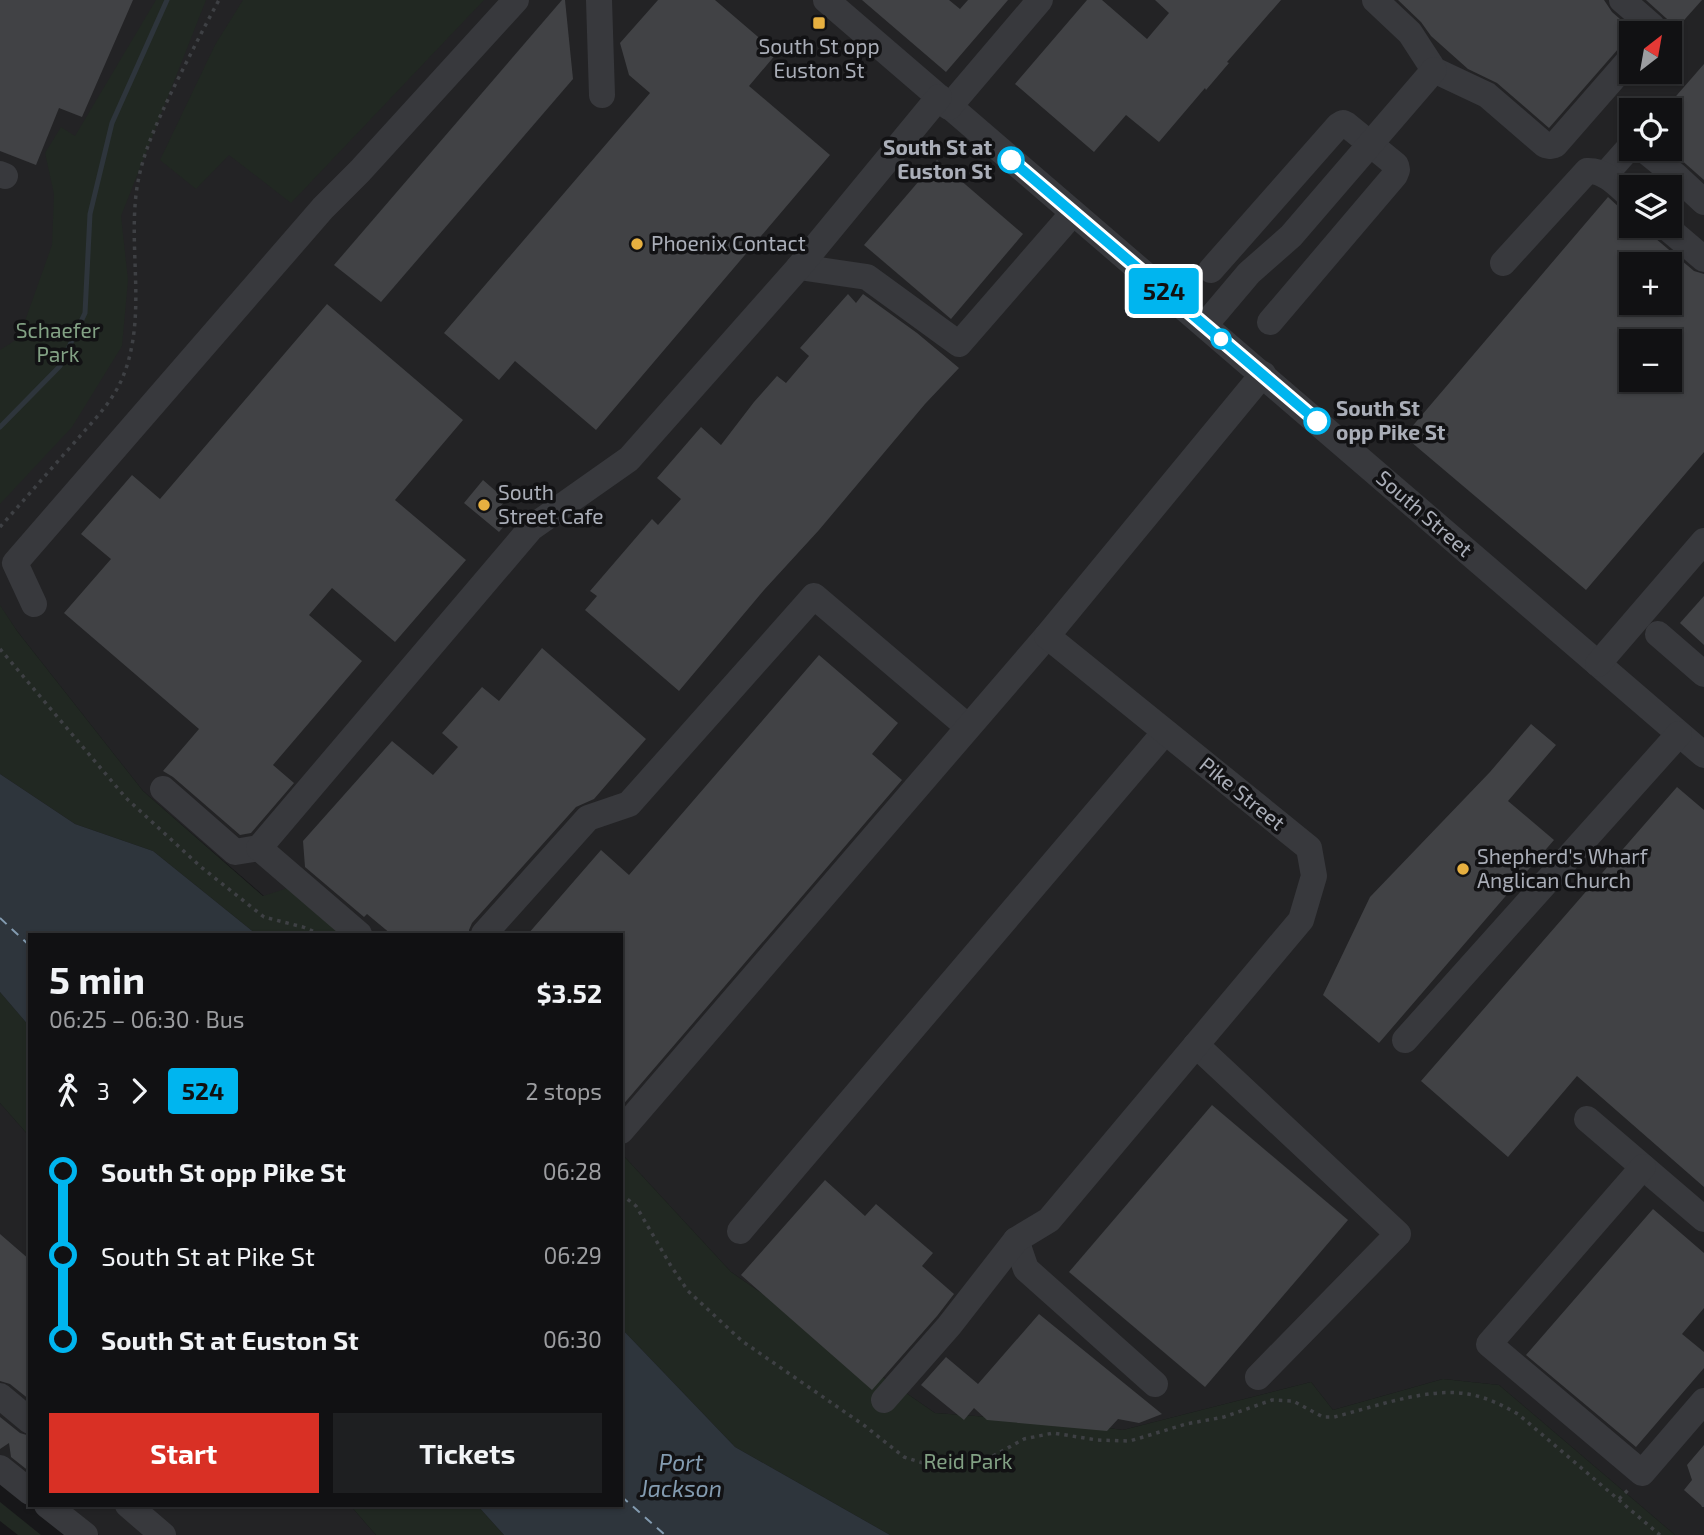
<!DOCTYPE html>
<html lang="en">
<head>
<meta charset="utf-8">
<style>
	body { margin:0; font-family:"Exo 2",sans-serif; background:#1e1f21; color:#f1f3f6; height:100vh; display:flex; flex-direction:column; font-size:26px; white-space:nowrap }
	* { box-sizing:border-box; margin:0 }
	p { font-size:23px; color:#9c9da0 }
	.icon { flex:none; width:38px; height:38px; fill:none; stroke:currentColor; stroke-width:2; stroke-linecap:round; stroke-linejoin:round }
	.map { position:relative; flex:1; overflow:hidden }
	.details { position:absolute; left:28px; top:933px; width:595px; height:574px; display:flex; flex-direction:column; background:#111113; border-radius:0px; box-shadow:0 2px 5px #0004,0 0 0 2px #303133 }
	.details>* { flex:none }
	.badge { padding:0 14px; border-radius:5px; font-size:24px; line-height:46px }
	.needle { width:46px; rotate:31deg }
	.fabs { position:absolute; left:1619px; top:21px; display:grid; gap:14px }
	.fabs a { display:grid; place-items:center; width:63px; height:63px; border-radius:0px; background:#111113; box-shadow:0 2px 5px #0004,0 0 0 2px #303133; font-size:35px }
	.map>.badge { position:absolute; translate:-50% -50%; box-shadow:0 0 0 4px #fff }
	.legs { display:flex; align-items:center; gap:10px; height:77px; padding:0 21px; font-size:23px }
	.legs p { margin-inline-start:auto }
	.headline { display:flex; align-items:center; justify-content:space-between; height:119px; padding:0 21px }
	h1 { font-size:38px; font-weight:700; line-height:52px }
	.button { display:flex; gap:14px; margin-top:auto; padding:14px 21px }
	.button a { flex:1; height:80px; border-radius:0px; background:#d93025; color:#fff; font-size:28px; font-weight:700; line-height:80px; text-align:center }
	.button a+a { background:#1e1f21; color:#f1f3f6 }
	ul { padding:0 21px; list-style:none }
	li { display:flex; align-items:center; gap:24px; height:84px; font-size:26px }
	li i { display:grid; place-items:center; width:10px; height:100%; margin:0 9px; background:currentColor }
	li i::after { content:''; width:18px; height:18px; margin:-9px; border:5px solid; border-radius:50%; background:#111113 }
	li p { margin-inline-start:auto }
	li:first-child i { background:linear-gradient(#0000 50%,currentColor 0) }
	li:last-child i { background:linear-gradient(currentColor 50%,#0000 0) }
	.map>svg:first-child { display:block }
</style>
</head>
<body>
<div class="map">
<svg width="1704" height="1535" viewBox="0 0 1704 1535">
	<rect width="100%" height="100%" fill="#171719"/>
	<g fill="#232325" fill-rule="evenodd">
		<path d="M0,0H1704V1535H1675L1499,1385L1443,1379L1333,1410L1311,1382L1123,1430L1068,1423L935,1413L731,1272L621,1153V934H354L264,896L143,791L17,631L0,606ZM1631,33H1670V72H1631ZM1631,110H1670V149H1631ZM1631,187H1670V226H1631ZM1631,264H1670V303H1631ZM1631,341H1670V380H1631Z"/>
		<polygon points="0,1103 30,1137 30,1481 0,1458"/>
		<polygon points="60,1505 350,1505 376,1535 99,1535"/>
	</g>
	<g fill="#212822">
		<polygon points="156,0 206,0 121,216 128,280 122,346 72,427 0,504 0,350 19,338 52,245 54,194 45,153 61,127 75,136"/>
		<polygon points="243,0 484,0 291,203 229,155 196,189 160,160 215,45"/>
		<polygon points="0,605 17,631 143,791 263,896 291,887 354,934 256,934 153,851 75,824 0,774"/>
		<polygon points="0,992 30,1027 30,1137 0,1103"/>
		<polygon points="621,1153 731,1272 935,1413 1068,1423 1123,1430 1311,1382 1333,1410 1443,1379 1499,1385 1675,1535 890,1535 735,1447 621,1328"/>
		<polygon points="0,1502 41,1535 18,1535 0,1521"/>
		<polygon points="350,1505 477,1505 504,1535 376,1535"/>
	</g>
	<g fill="#2e353c">
		<polygon points="0,774 75,824 153,851 256,934 30,934 30,1027 0,992"/>
		<polygon points="621,1328 735,1447 890,1535 504,1535 477,1505 621,1505"/>
	</g>
	<g fill="none" stroke-linecap="round" stroke-linejoin="round">
		<polyline stroke="#2e353c" stroke-width="5" points="0,427 60,366 85,313 90,214 112,123 167,0"/>
		<g stroke="#839bb0" stroke-width="2" stroke-dasharray="9 7" stroke-linecap="butt">
			<polyline points="0,918 30,946"/>
			<polyline points="621,1496 665,1535"/>
		</g>
	</g>
	<g fill="#414245" fill-rule="evenodd">
		<polygon points="0,0 133,0 82,117 59,108 36,165 0,151"/>
		<polygon points="562,0 565,0 573,79 381,302 334,265"/>
		<polygon points="658,0 715,0 777,53 749,86 830,155 596,430 515,361 499,380 444,333 650,93 629,75 620,43"/>
		<polygon points="862,0 949,0 960,9 968,0 1008,0 946,72"/>
		<polygon points="1087,0 1102,0 1147,39 1169,13 1155,0 1281,0 1227,62 1229,63 1206,90 1205,88 1159,142 1126,115 1094,152 1015,84"/>
		<polygon points="1398,0 1604,0 1612,12 1636,33 1631,33 1631,43 1625,43 1619,48 1549,128 1497,83 1468,69 1431,36 1421,22"/>
		<polygon points="1646,0 1702,0 1677,28"/>
		<polygon points="1704,64 1704,180 1670,150 1670,103"/>
		<polygon points="937,160 1023,234 951,319 864,245"/>
		<path d="M1608,197L1621,209L1631,212V226H1650V232L1655,238L1694,271L1704,274V452L1586,590L1404,436ZM1631,264H1670V303H1631ZM1631,341H1670V380H1631Z"/>
		<polygon points="848,294 856,303 863,294 917,333 959,368 925,404 819,530 764,590 679,691 585,610 597,596 590,591 652,519 658,525 681,499 657,478 701,427 721,445 754,402 777,376 786,383 809,356 800,348"/>
		<polygon points="327,304 463,420 395,500 466,560 395,642 332,588 309,615 362,661 273,765 294,783 251,833 240,835 173,777 163,771 199,729 64,613 111,559 81,534 132,475 160,499"/>
		<polygon points="483,480 506,500 499,508 511,518 499,532 464,503"/>
		<polygon points="1704,596 1704,645 1680,623"/>
		<polygon points="542,648 646,739 594,799 576,807 472,923 469,930 469,934 391,934 367,914 364,917 305,867 303,841 392,741 433,775 458,747 442,733 482,687 499,701"/>
		<polygon points="819,655 898,723 872,754 902,780 621,1107 621,934 528,934 601,850 629,875"/>
		<polygon points="1531,724 1556,745 1508,801 1554,840 1379,1043 1323,995 1370,897 1490,772"/>
		<polygon points="1677,787 1704,810 1704,1187 1577,1076 1508,1157 1421,1081"/>
		<polygon points="1212,1105 1348,1220 1205,1387 1069,1272"/>
		<polygon points="825,1180 865,1216 876,1204 933,1253 922,1266 954,1294 937,1316 872,1390 741,1275"/>
		<polygon points="1653,1209 1704,1253 1704,1308 1682,1334 1704,1352 1704,1368 1636,1447 1526,1355"/>
		<polygon points="0,1234 30,1260 30,1400 10,1384 0,1381"/>
		<polygon points="1039,1314 1162,1414 1139,1423 1118,1419 1107,1431 987,1420 974,1408 964,1420 921,1385 946,1357 978,1384"/>
		<polygon points="0,1417 20,1433 30,1436 30,1472 11,1457 9,1443 0,1449"/>
		<polygon points="1704,1445 1704,1507 1702,1507 1701,1505 1684,1490 1692,1480 1687,1465"/>
	</g>
	<g fill="none" stroke-linecap="round" stroke-linejoin="round">
		<g stroke="#3e4044" stroke-width="3.5" stroke-dasharray="3.5 5" stroke-linecap="butt">
			<path d="M0,527C25,499 49,471 74,443C91,423 111,404 122,379C147,320 129,256 136,195C140,159 155,127 170,95C186,63 202,31 219,0"/>
			<polyline points="0,649 126,798 201,867 264,917 303,927 320,934"/>
			<path d="M621,1194L636,1206L671,1266L688,1291L742,1341L865,1426L904,1457L932,1466L957,1468L982,1462L1024,1439L1053,1433L1097,1440L1130,1441L1186,1424L1224,1417L1272,1400L1293,1401L1323,1417H1334C1374,1407 1428,1387 1468,1394C1486,1397 1502,1405 1518,1414L1660,1535"/>
			<polyline points="1619,1499 1630,1488"/>
		</g>
		<g stroke="#38393d" stroke-width="26">
			<polyline points="599,0 602,95"/>
			<polyline points="826,0 1704,755"/>
			<polyline points="1375,0 1410,33 1434,70 1487,95 1545,145 1550,146 1555,145 1631,58"/>
			<polyline points="1622,0 1652,26 1654,30 1652,33"/>
			<polyline points="949,107 1040,0"/>
			<polyline points="1643,149 1675,175 1704,202"/>
			<polyline points="0,174 5,176"/>
			<polyline points="1605,175 1628,149 1631,149"/>
			<polyline points="1665,226 1704,259"/>
			<path d="M1503,263L1587,171C1605,170 1618,185 1631,197"/>
			<polyline points="799,267 867,277 959,344 1073,213"/>
			<polyline points="1211,270 1338,126 1343,123 1347,125 1396,165 1397,170 1395,175 1270,322"/>
			<polyline points="1205,325 1249,273 1291,236 1434,70"/>
			<polyline points="34,604 15,563 323,208 360,171 516,0"/>
			<polyline points="1658,634 1704,674"/>
			<polyline points="1598,664 1704,541"/>
			<polyline points="163,789 235,852 259,848"/>
			<polyline points="359,934 259,848 531,528 629,459 799,267 939,97"/>
			<polyline points="484,934 588,818 629,804 814,596 968,727"/>
			<polyline points="1405,1040 1679,734"/>
			<polyline points="1196,1045 1398,1234 1258,1377"/>
			<polyline points="1587,1119 1704,1219"/>
			<polyline points="621,1131 1047,636"/>
			<polyline points="1643,1167 1489,1344 1642,1473 1704,1401"/>
			<polyline points="740,1231 1165,732"/>
			<polyline points="1016,1240 1026,1269 1155,1384"/>
			<polyline points="0,1396 30,1421"/>
			<polyline points="884,1400 949,1326 1016,1240 1049,1220 1301,920 1314,876 1309,848 1047,636 1263,374"/>
			<polyline points="0,1468 30,1492"/>
			<polyline points="47,1505 85,1535"/>
			<polyline points="128,1505 163,1535"/>
		</g>
	</g>
	<g fill="none" stroke-linecap="round" stroke-linejoin="round">
		<defs>
			<polyline id="line-1" points="1011,160 1317,421"/>
		</defs>
		<use href="#line-1" stroke="#fff" stroke-width="16"/>
		<use href="#line-1" stroke="#00b5ef" stroke-width="10"/>
	</g>
	<g fill="#e7b040" stroke="#121214" stroke-width="2.5">
		<rect x="812" y="16" width="14" height="14" rx="3.5"/>
		<circle cx="637" cy="244" r="7"/>
		<circle cx="484" cy="505" r="7"/>
		<circle cx="1463" cy="869" r="7"/>
	</g>
	<g fill="#fff" stroke="#00b5ef" stroke-width="3.5">
		<circle cx="1011" cy="160" r="12"/>
		<circle cx="1221" cy="339" r="9"/>
		<circle cx="1317" cy="421" r="12"/>
	</g>
	<g text-anchor="middle" stroke-width="7" stroke-linejoin="round" paint-order="stroke">
		<g font-size="21" fill="#aaaeb8" stroke="#121214" text-anchor="start">
			<text x="819" y="54" text-anchor="middle">South St opp<tspan x="819" dy="24">Euston St</tspan></text>
			<text x="651" y="251">Phoenix Contact</text>
			<text x="498" y="500">South<tspan x="498" dy="24">Street Cafe</tspan></text>
			<text x="1477" y="864">Shepherd's Wharf<tspan x="1477" dy="24">Anglican Church</tspan></text>
		</g>
		<g font-size="21" font-weight="bold" fill="#aaaeb8" stroke="#121214" text-anchor="end">
			<text x="992" y="155">South St at<tspan x="992" dy="24">Euston St</tspan></text>
			<text x="1336" y="416" text-anchor="start">South St<tspan x="1336" dy="24">opp Pike St</tspan></text>
		</g>
		<g font-size="21" fill="#82a184" stroke="#121214">
			<text x="58" y="338">Schaefer<tspan x="58" dy="24">Park</tspan></text>
			<text x="968" y="1469">Reid Park</text>
		</g>
		<g font-size="21" fill="#aaaeb8" stroke="#121214">
			<text transform="translate(1424 514) rotate(41)" y="7">South Street</text>
			<text transform="translate(1242 794) rotate(39)" y="7">Pike Street</text>
		</g>
		<g font-size="23" font-style="italic" fill="#839bb0" stroke="#121214">
			<text x="681" y="1471">Port<tspan x="681" dy="26">Jackson</tspan></text>
		</g>
	</g>
</svg>
<div class="fabs">
<a><svg class="needle" viewBox="-14 -14 28 28"><path d="M0-13l5 13h-10z" fill="#e53935"/><path d="M0 13l5-13h-10z" fill="#9c9da0"/></svg></a>
<a><svg class="icon" aria-label="locate" viewBox="0 0 24 24"><circle cx="12" cy="12" r="6"/><path d="M12 2v4M12 18v4M2 12h4M18 12h4"/></svg></a>
<a><svg class="icon" aria-label="layers" viewBox="0 0 24 24"><path d="M12 4l9 5-9 5-9-5zM3 14l9 5 9-5"/></svg></a>
<a>+</a>
<a>−</a>
</div>
<b class="badge" style="left:1164px;top:291px;background:#00b5ef;color:#111">524</b>
<section class="details">
<div class="headline"><div><h1>5 min</h1><p>06:25 – 06:30 · Bus</p></div><b>$3.52</b></div>
<div class="legs"><svg class="icon" aria-label="walk" viewBox="0 0 24 24"><circle cx="13" cy="4" r="2"/><path d="M13 8l-2 6 4 7M11 14l-3 7M7 12l3-4h3l4 4"/></svg>3<svg class="icon" aria-label="forward" viewBox="0 0 24 24"><path d="M9 5l7 7-7 7"/></svg><b class="badge" style="background:#00b5ef;color:#111">524</b><p>2 stops</p></div>
<ul>
<li><i style="color:#00b5ef"></i><b>South St opp Pike St</b><p>06:28</p></li>
<li><i style="color:#00b5ef"></i><span>South St at Pike St</span><p>06:29</p></li>
<li><i style="color:#00b5ef"></i><b>South St at Euston St</b><p>06:30</p></li>
</ul>
<div class="button"><a>Start</a><a>Tickets</a></div>
</section>
</div>
</body>
</html>
